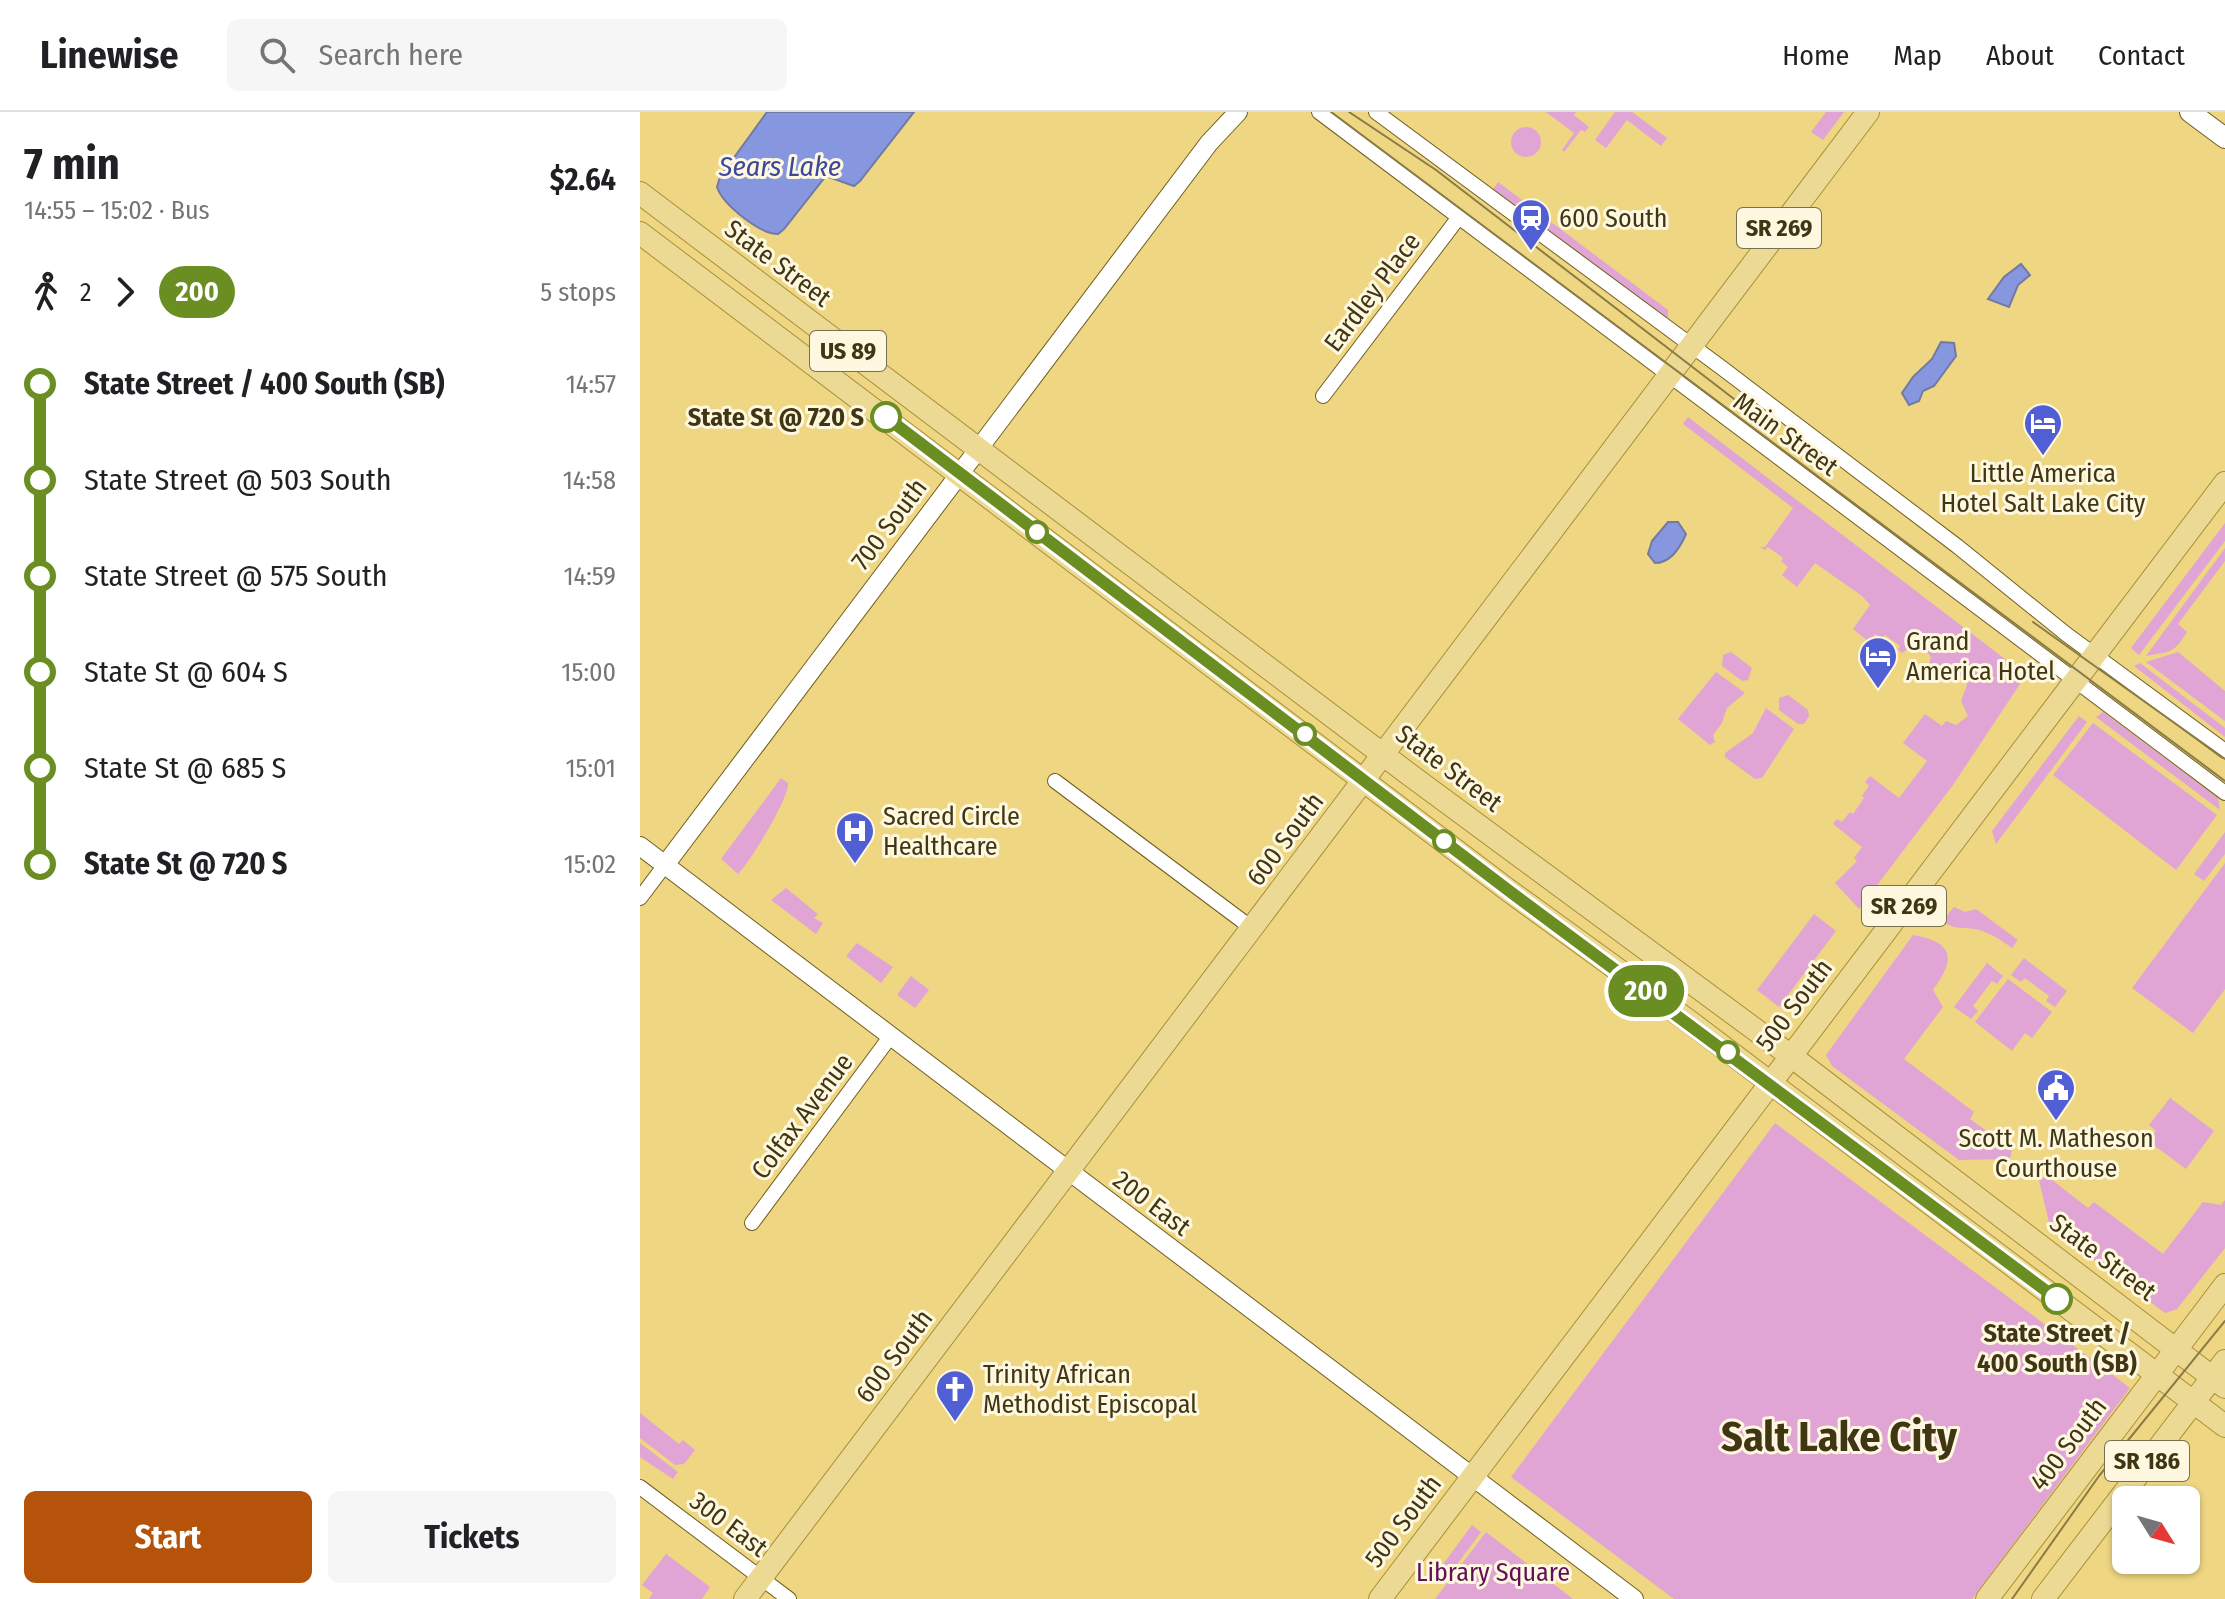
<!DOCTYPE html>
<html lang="en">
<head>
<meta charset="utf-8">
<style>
	body { margin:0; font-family:"Fira Sans Condensed",sans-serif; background:#f6f6f6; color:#202124; height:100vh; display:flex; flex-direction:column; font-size:30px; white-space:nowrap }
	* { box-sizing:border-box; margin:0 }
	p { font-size:26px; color:#757577 }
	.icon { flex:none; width:44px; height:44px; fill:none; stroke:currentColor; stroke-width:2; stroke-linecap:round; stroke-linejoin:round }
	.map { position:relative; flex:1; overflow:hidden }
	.sheet { display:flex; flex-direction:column; background:#fff; width:640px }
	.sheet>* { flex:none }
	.badge { padding:0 16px; border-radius:26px; font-size:28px; line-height:52px }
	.needle { width:52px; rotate:127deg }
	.buttons { position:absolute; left:1472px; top:1374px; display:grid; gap:16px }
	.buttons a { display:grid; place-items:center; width:88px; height:88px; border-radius:12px; background:#fff; box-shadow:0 2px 6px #0004; font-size:40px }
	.map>.badge { position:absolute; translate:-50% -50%; box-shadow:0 0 0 4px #fff }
	.legs { display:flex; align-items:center; gap:12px; height:88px; padding:0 24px; font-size:26px }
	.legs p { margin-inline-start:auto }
	.overview { display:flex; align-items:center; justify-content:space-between; height:136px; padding:0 24px }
	h1 { font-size:44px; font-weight:700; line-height:60px }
	.button { display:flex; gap:16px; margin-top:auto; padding:16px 24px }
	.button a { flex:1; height:92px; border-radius:12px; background:#b45309; color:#fff; font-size:32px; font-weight:700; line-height:92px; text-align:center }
	.button a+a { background:#f6f6f6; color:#202124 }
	ul { padding:0 24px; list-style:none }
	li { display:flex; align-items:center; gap:28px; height:96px; font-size:30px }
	li i { display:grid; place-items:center; width:12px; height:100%; margin:0 10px; background:currentColor }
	li i::after { content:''; width:20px; height:20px; margin:-10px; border:6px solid; border-radius:50%; background:#fff }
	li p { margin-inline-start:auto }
	li:first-child i { background:linear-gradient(#0000 50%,currentColor 0) }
	li:last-child i { background:linear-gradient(currentColor 50%,#0000 0) }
	header { display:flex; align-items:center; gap:48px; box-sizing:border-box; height:112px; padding:0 40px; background:#fff; border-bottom:2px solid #e0e0e0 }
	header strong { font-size:38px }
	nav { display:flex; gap:44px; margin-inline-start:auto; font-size:28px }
	.search { width:560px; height:72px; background:#f6f6f6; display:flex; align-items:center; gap:20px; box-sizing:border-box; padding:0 28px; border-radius:12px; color:#757577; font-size:30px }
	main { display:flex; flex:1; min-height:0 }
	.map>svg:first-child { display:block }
</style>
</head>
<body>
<header>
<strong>Linewise</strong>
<div class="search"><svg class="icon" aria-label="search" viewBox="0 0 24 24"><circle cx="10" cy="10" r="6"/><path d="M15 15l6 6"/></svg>Search here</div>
<nav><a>Home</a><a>Map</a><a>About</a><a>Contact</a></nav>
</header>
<main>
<section class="sheet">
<div class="overview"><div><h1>7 min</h1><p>14:55 – 15:02 · Bus</p></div><b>$2.64</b></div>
<div class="legs"><svg class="icon" aria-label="walk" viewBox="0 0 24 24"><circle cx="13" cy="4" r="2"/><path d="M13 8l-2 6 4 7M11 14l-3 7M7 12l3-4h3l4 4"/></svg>2<svg class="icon" aria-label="forward" viewBox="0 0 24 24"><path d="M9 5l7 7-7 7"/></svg><b class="badge" style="background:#6b8e23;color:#fff">200</b><p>5 stops</p></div>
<ul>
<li><i style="color:#6b8e23"></i><b>State Street / 400 South (SB)</b><p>14:57</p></li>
<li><i style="color:#6b8e23"></i><span>State Street @ 503 South</span><p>14:58</p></li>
<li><i style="color:#6b8e23"></i><span>State Street @ 575 South</span><p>14:59</p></li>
<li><i style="color:#6b8e23"></i><span>State St @ 604 S</span><p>15:00</p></li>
<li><i style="color:#6b8e23"></i><span>State St @ 685 S</span><p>15:01</p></li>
<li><i style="color:#6b8e23"></i><b>State St @ 720 S</b><p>15:02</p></li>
</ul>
<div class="button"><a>Start</a><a>Tickets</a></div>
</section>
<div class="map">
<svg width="1585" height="1487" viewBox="0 0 1585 1487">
	<rect width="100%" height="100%" fill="#eed683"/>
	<g fill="#e0a5d4">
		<polygon points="906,0 936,0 934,3 949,15 945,20 941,18 924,40 922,38 934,21"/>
		<polygon points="975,0 992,0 1027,26 1021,34 987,8 966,36 955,28"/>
		<polygon points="1186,0 1204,0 1183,28 1171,20"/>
		<circle cx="886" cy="30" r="15"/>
		<polygon points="858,70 1028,198 1028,205 1024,207 852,79"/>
		<polygon points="1048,305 1386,563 1313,673 1219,797 1195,771 1217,749 1214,746 1222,735 1193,712 1197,707 1202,710 1210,700 1213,702 1224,686 1222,684 1229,674 1225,670 1230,664 1259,686 1287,649 1263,631 1285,602 1302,614 1306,609 1316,613 1328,604 1321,589 1327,573 1325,565 1311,560 1299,567 1287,559 1291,545 1282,533 1274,533 1262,541 1258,538 1260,534 1245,523 1242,526 1235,522 1229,530 1213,517 1230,493 1222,484 1175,451 1157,475 1142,463 1148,455 1141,449 1143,446 1128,435 1125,438 1120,435 1125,435 1153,396 1043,312"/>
		<polygon points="1585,411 1585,429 1499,543 1491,536"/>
		<path d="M1585,436V449L1538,512L1547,520C1533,542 1532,539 1506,544Z"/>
		<polygon points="1091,540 1112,556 1108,568 1102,569 1082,554 1083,543"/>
		<polygon points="1538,540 1585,579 1585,609 1506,550"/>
		<polygon points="1500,551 1585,616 1585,625 1494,554"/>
		<polygon points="1076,560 1105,581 1087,596 1082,611 1073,623 1075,630 1070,633 1038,607"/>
		<polygon points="1148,583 1168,598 1169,604 1164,612 1158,612 1139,598 1139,586"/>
		<polygon points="1126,596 1154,617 1122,666 1115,667 1085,645 1085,641 1113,621"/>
		<polygon points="1463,600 1578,686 1580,698 1456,605"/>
		<polygon points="1439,604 1447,610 1356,732 1352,719"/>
		<polygon points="1453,611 1577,703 1536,758 1413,663"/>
		<path d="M141,666L148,671C150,685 110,750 98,762L81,747Z"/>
		<polygon points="1585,720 1585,742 1564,769 1554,762"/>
		<polygon points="1585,751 1585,877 1553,921 1492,876"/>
		<polygon points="146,776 178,802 174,806 183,811 176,822 131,788"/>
		<path d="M1314,795L1325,800L1336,797L1378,828L1372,836C1361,828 1352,822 1339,818C1324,814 1316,819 1302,809Z"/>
		<polygon points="1174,802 1196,819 1139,895 1117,878"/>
		<path d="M1273,823C1314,830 1316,847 1293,878L1303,895L1264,947L1334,1000L1330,1007L1372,1037L1370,1047L1319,1048L1192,954L1186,943Z"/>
		<polygon points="217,831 253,855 241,871 206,844"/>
		<polygon points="1384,846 1427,879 1415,895 1406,889 1409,884 1385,866 1381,870 1371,863"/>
		<polygon points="1347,851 1363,864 1357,872 1352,869 1333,894 1338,899 1331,907 1314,895"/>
		<polygon points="271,864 289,878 275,896 257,883"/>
		<polygon points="1368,867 1412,900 1392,926 1385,921 1372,939 1335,910"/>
		<polygon points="1530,986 1574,1019 1546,1057 1508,1029 1516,1019 1509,1013"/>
		<polygon points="1135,1011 1490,1276 1332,1487 1034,1487 871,1365"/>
		<polygon points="1407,1064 1448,1096 1454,1090 1523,1142 1563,1090 1581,1093 1585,1088 1585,1136 1537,1197 1525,1201 1410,1115 1399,1068"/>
		<polygon points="0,1301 39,1332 43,1328 55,1338 44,1352 35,1353 0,1326"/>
		<polygon points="0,1331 38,1360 33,1367 0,1345"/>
		<polygon points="832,1413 841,1420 807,1466 798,1459"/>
		<polygon points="846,1420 933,1487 795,1487"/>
		<polygon points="26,1442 70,1475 62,1487 9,1487 13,1481 2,1473"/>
	</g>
	<g fill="#8697e0" stroke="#717aa3" stroke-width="2">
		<path d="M127,0H274L220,69L214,74L186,64L144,117L138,122C120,122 83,93 77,75L80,65Z"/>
		<polygon points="1381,152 1390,163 1378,173 1369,195 1348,187 1364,165"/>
		<polygon points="1301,230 1314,231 1316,244 1294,274 1283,279 1279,289 1269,293 1262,281 1273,265 1292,247"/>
		<path d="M1028,410H1038L1046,422C1040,436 1031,451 1015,451L1008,442L1012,429Z"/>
	</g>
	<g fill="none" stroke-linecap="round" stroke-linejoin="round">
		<defs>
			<g id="minor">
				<polyline points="679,0 1585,681"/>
				<polyline points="736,0 1082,256 1317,434 1426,522 1585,639"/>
				<polyline points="683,284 819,105"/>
				<polyline points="415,669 613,817"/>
				<polyline points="0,786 25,753"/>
				<polyline points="112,1111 250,925"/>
				<polyline points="0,1375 149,1487"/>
			</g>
			<g id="tertiary">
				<polyline points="0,734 994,1487"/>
				<polyline points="25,753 569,31 598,0"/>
			</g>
			<polyline id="secondary" points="1550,0 1585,26"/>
			<g id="primary">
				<polyline points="0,81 770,663 1151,944 1585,1275"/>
				<polyline points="0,121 868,778 1050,910 1585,1314"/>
				<polyline points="105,1487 1228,0"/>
				<polyline points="740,1487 1585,371"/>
				<polyline points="1347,1487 1585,1173"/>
				<polyline points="1403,1487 1585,1249"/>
			</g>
		</defs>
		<use href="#minor" stroke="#705f1e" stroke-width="16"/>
		<use href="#tertiary" stroke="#705f1e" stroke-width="20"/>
		<use href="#secondary" stroke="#705f1e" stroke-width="22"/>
		<use href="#primary" stroke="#a89038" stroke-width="24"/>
		<use href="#minor" stroke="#fff" stroke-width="14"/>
		<use href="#tertiary" stroke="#fff" stroke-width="18"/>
		<use href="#secondary" stroke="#fff" stroke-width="20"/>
		<use href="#primary" stroke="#ecd993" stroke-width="22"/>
		<g stroke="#8b7b44" stroke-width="2">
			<polyline points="691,0 1585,669"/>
			<polyline points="709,0 796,58 1098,290"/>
			<polyline points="1393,510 1585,647"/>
			<polyline points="1372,1487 1459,1364 1585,1209"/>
		</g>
	</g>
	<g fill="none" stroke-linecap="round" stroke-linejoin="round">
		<defs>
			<polyline id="line-1" points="246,305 868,778 1417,1187"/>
		</defs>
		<use href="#line-1" stroke="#fff" stroke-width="18"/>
		<use href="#line-1" stroke="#6b8e23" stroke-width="12"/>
	</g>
	<defs>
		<symbol id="station-pin" viewBox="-11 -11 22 30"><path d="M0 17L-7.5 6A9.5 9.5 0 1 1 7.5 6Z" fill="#515fd5" stroke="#fff8e0"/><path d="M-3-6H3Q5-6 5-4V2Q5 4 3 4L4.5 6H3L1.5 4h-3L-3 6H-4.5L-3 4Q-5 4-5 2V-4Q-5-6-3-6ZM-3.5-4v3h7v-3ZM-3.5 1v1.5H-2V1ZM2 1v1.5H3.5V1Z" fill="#fff"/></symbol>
		<symbol id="hotel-pin" viewBox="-11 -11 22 30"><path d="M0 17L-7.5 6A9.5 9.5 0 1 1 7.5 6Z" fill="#515fd5" stroke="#fff8e0"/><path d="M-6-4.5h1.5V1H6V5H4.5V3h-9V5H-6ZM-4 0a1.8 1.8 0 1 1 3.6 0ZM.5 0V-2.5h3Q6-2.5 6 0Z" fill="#fff"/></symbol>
		<symbol id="hospital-pin" viewBox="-11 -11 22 30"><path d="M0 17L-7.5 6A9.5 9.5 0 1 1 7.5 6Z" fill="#515fd5" stroke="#fff8e0"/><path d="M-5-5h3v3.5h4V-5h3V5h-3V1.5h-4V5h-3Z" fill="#fff"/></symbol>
		<symbol id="civic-pin" viewBox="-11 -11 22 30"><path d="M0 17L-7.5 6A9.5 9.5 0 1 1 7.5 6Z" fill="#515fd5" stroke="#fff8e0"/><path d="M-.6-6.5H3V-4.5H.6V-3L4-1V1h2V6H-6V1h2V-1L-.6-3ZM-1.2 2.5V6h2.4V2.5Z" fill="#fff"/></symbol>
		<symbol id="church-pin" viewBox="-11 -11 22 30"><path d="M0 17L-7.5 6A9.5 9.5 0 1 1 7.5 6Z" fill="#515fd5" stroke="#fff8e0"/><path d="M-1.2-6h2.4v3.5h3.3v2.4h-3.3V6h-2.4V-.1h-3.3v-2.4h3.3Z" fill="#fff"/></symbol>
	</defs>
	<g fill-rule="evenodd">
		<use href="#station-pin" x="869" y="84" width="44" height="60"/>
		<use href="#hotel-pin" x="1381" y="289" width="44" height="60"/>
		<use href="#hotel-pin" x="1216" y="522" width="44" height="60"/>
		<use href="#hospital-pin" x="193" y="697" width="44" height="60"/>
		<use href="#civic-pin" x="1394" y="954" width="44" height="60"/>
		<use href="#church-pin" x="293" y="1255" width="44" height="60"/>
	</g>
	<g fill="#fff" stroke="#6b8e23" stroke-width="4">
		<circle cx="246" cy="305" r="14"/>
		<circle cx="397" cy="420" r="10"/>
		<circle cx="665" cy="622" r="10"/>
		<circle cx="804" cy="729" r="10"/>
		<circle cx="1088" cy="940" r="10"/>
		<circle cx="1417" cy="1187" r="14"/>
	</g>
	<g text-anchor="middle" stroke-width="6" stroke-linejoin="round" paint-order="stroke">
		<g fill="#fff8e0" stroke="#797051" stroke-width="2">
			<rect x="1097" y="96" width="84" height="40" rx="6"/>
			<rect x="170" y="219" width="76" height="40" rx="6"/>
			<rect x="1222" y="774" width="84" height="40" rx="6"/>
			<rect x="1465" y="1329" width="84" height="40" rx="6"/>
		</g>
		<g font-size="24" font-weight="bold" fill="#403614">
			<text x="1139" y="124">SR 269</text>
			<text x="208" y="247">US 89</text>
			<text x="1264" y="802">SR 269</text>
			<text x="1507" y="1357">SR 186</text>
		</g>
		<g font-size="26" fill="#403614" stroke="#fff8e0" text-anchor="start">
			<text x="919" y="115">600 South</text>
			<text x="1403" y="370" text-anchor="middle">Little America<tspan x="1403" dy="30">Hotel Salt Lake City</tspan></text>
			<text x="1266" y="538">Grand<tspan x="1266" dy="30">America Hotel</tspan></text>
			<text x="243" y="713">Sacred Circle<tspan x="243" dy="30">Healthcare</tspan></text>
			<text x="1416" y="1035" text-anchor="middle">Scott M. Matheson<tspan x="1416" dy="30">Courthouse</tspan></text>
			<text x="343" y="1271">Trinity African<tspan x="343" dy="30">Methodist Episcopal</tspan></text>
		</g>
		<g font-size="26" fill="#403614" stroke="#fff8e0">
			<text transform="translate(138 151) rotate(37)" y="9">State Street</text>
			<text transform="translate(732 180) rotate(-53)" y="9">Eardley Place</text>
			<text transform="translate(1146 322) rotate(36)" y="9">Main Street</text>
			<text transform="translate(249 412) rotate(-53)" y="9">700 South</text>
			<text transform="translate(809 656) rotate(37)" y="9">State Street</text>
			<text transform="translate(645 727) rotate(-53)" y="9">600 South</text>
			<text transform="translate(1154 893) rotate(-53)" y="9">500 South</text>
			<text transform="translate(162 1004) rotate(-53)" y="9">Colfax Avenue</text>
			<text transform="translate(512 1091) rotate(37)" y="9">200 East</text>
			<text transform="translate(1463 1145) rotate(37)" y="9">State Street</text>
			<text transform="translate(254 1244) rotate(-53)" y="9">600 South</text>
			<text transform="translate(1428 1332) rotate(-53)" y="9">400 South</text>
			<text transform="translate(763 1409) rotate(-53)" y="9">500 South</text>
			<text transform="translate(89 1412) rotate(37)" y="9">300 East</text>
		</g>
		<g font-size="26" font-weight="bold" fill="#403614" stroke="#fff8e0" text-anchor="end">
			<text x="224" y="314">State St @ 720 S</text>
			<text x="1417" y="1230" text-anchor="middle">State Street /<tspan x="1417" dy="30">400 South (SB)</tspan></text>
		</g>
		<g font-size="26" fill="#610f58" stroke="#fff8e0">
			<text x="853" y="1469">Library Square</text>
		</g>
		<g font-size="28" font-style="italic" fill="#3c479e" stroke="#fff8e0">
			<text x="140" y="64">Sears Lake</text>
		</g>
		<g font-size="42" font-weight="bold" fill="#403614" stroke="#fff8e0">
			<text x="1199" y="1339">Salt Lake City</text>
		</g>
	</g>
</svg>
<div class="buttons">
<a><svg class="needle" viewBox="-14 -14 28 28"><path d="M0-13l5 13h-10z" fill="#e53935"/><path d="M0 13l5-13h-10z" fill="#757577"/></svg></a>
</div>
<b class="badge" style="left:1006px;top:879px;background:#6b8e23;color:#fff">200</b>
</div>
</main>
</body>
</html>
